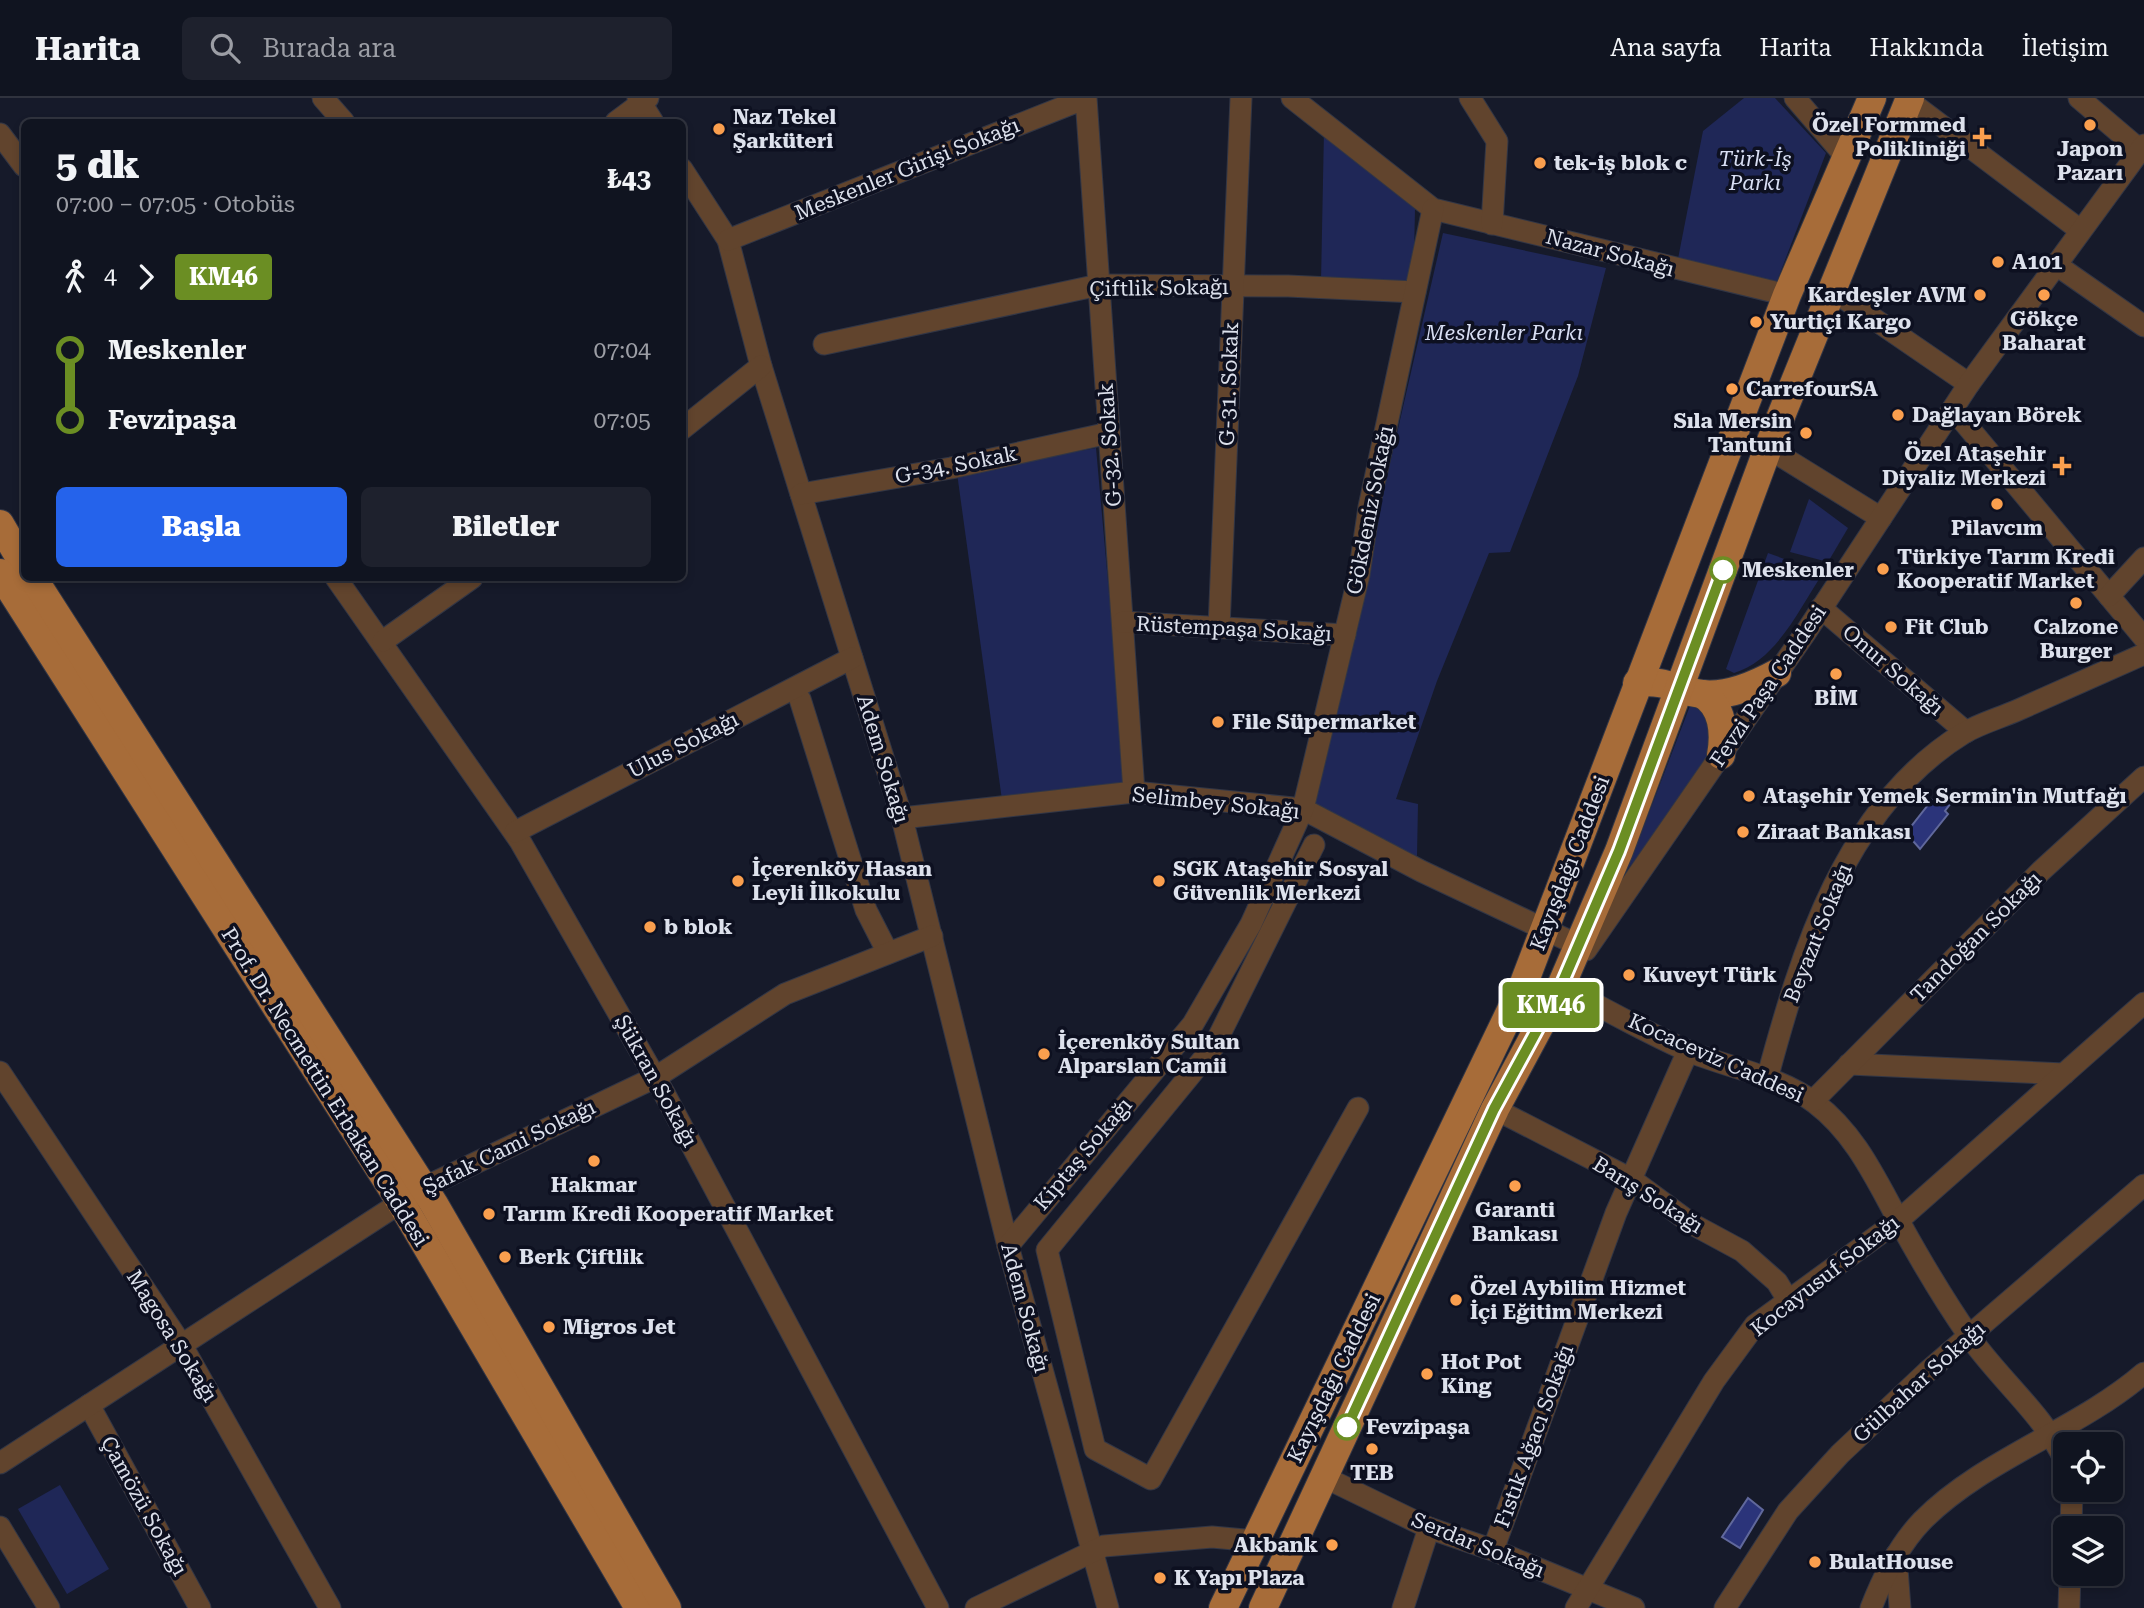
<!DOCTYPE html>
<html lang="tr">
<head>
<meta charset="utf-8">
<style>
	body { margin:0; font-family:"Roboto Serif",serif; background:#1e212d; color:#f1f3f6; height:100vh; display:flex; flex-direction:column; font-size:26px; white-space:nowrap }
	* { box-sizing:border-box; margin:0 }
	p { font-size:23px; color:#9c9ea5 }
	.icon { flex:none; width:38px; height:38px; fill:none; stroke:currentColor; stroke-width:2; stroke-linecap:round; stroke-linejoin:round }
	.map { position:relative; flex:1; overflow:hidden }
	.side { position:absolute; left:21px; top:21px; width:665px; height:462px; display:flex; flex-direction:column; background:#101420; border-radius:10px; box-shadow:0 4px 10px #0003,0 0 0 2px #30333e }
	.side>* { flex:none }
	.badge { padding:0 14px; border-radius:5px; font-size:24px; line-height:46px }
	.fabs { position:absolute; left:2053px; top:1334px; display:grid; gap:14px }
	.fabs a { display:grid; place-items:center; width:70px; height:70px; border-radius:10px; background:#101420; box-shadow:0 4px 10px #0003,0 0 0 2px #30333e; font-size:35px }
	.map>.badge { position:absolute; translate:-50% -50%; box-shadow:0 0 0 4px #fff }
	.legs { display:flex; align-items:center; gap:10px; height:77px; padding:0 35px; font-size:23px }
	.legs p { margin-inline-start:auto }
	.headline { display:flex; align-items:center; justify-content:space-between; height:119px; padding:0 35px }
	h1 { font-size:38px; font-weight:800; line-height:52px }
	.action { display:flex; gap:14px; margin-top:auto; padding:14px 35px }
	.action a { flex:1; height:80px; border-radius:10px; background:#2563eb; color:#fff; font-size:28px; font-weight:800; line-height:80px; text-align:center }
	.action a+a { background:#1e212d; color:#f1f3f6 }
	ul { padding:0 35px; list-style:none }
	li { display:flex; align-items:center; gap:24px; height:70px; font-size:26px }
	li i { display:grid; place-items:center; width:10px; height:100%; margin:0 9px; background:currentColor }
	li i::after { content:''; width:18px; height:18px; margin:-9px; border:5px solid; border-radius:50%; background:#101420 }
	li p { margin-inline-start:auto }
	li:first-child i { background:linear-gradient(#0000 50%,currentColor 0) }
	li:last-child i { background:linear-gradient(currentColor 50%,#0000 0) }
	header { display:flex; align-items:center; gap:42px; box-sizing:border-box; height:98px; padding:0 35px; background:#101420; border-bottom:2px solid #30333e }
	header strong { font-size:33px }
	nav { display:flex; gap:38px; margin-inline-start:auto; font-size:24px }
	.search { width:490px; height:63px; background:#1e212d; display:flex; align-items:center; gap:18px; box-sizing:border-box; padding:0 24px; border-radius:10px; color:#9c9ea5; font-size:26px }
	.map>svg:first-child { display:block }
</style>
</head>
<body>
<header>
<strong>Harita</strong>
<div class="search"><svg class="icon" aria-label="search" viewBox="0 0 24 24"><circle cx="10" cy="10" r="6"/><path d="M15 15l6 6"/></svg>Burada ara</div>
<nav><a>Ana sayfa</a><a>Harita</a><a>Hakkında</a><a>İletişim</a></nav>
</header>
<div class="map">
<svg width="2144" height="1510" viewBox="0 0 2144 1510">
	<rect width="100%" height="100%" fill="#161a2a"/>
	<g fill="#1f2757">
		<polygon points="1744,0 1775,0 1826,55 1774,191 1676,171 1703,33"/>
		<polygon points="1324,32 1415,111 1413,204 1321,184"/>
		<polygon points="1443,135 1606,170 1578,278 1510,454 1489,455 1437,583 1396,701 1418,706 1417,758 1310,714"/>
		<polygon points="1096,350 1126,685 1002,702 957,375"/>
		<polygon points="1809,401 1848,430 1828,464 1790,454"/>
		<path d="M1768,455L1823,475C1799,511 1777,562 1734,575L1726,571Z"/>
		<polygon points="1693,600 1711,623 1711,663 1627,772"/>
		<polygon points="60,1387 109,1471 67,1496 18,1411"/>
	</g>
	<g fill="#2b347a" stroke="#60689c" stroke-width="2">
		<polygon points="1943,699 1951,705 1945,713 1948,716 1920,751 1906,735 1932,702 1937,706"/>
		<polygon points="1748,1400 1763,1412 1740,1450 1722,1439"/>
	</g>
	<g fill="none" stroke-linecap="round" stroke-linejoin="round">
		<defs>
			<g id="minor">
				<polyline points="323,0 344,24"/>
				<polyline points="638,0 653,24"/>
				<polyline points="1292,0 1433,111 1787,197"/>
				<polyline points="1470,0 1497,43 1492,126"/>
				<polyline points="1795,0 1845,58"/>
				<polyline points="2079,0 2140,52"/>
				<polyline points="1909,3 2080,132"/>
				<polyline points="616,24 648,0"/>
				<polyline points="0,36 24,68"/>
				<polyline points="682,71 728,142 761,268 902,720 1008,1148 1108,1510"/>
				<polyline points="728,142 1086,0 1134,694"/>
				<polyline points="2055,166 2144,228"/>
				<polyline points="1832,192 1969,286"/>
				<polyline points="824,246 1099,187 1288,188 1415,194"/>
				<polyline points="1953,311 2144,540"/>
				<polyline points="682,331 761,268"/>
				<polyline points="1768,350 1881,420"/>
				<polyline points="801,396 951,370 1109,335"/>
				<polyline points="336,480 520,743 664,995 938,1510"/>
				<polyline points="2109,498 2144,460"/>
				<polyline points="1821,510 1966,634"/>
				<polyline points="1123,524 1345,537"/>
				<polyline points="1219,530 1241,0"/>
				<polyline points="383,543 472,480"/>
				<polyline points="800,601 866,812 888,855"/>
				<polyline points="902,720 1134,694 1303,711 1421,773 1578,847"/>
				<polyline points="515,734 852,560"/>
				<polyline points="1314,747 1214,948 1047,1152 1095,1351 1151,1381 1358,1010"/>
				<polyline points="1586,852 1806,534 1969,286 2144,47"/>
				<path d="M1568,878L1561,888C1603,910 1645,934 1688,953C1729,970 1780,978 1815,1005C1856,1036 1876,1082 1900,1125C1921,1163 1944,1202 1969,1238C1999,1281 2044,1317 2065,1363"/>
				<polyline points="1849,966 2064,976"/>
				<polyline points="0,974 181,1246 330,1510"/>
				<path d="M1767,981C1801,855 1845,708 1964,635C1981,625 2000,620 2018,612C2060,593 2102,575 2144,556"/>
				<polyline points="1813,1003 2041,773 2144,679"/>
				<polyline points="1495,1011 1631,1081 1692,1126 1742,1153 1777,1184 1788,1202"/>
				<polyline points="1008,1148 1193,926 1251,826 1303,711 1359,477 1369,409 1433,111"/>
				<polyline points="89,1307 200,1510"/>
				<polyline points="0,1365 423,1090 656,979 785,896 932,838"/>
				<polyline points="1324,1379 1429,1430 1493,1452 1634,1510"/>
				<polyline points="0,1429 49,1510"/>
				<polyline points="2071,1430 2072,1391"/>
				<polyline points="1493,1452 1616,1115 1688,953"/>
				<polyline points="1896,1457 1900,1510"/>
				<polyline points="976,1510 1104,1448 1212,1439 1256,1443"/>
				<polyline points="1403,1510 1429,1430"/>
				<polyline points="1576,1510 1714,1283 1755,1227 1899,1122 2144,905"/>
				<polyline points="1725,1510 1788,1413 1840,1356 1927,1274 2144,1087"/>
				<path d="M1871,1510C1883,1479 1898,1448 1922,1423C1983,1361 2078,1332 2144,1275"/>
				<polyline points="2069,1510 2070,1475"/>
			</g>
			<g id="major">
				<polyline points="0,426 24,467"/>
				<polyline points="0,475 400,1103 639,1510"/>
				<polyline points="33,480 434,1106 667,1510"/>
				<path d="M1637,585C1667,581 1676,593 1702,596C1728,599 1755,587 1777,575"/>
				<path d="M1702,596C1723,608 1725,635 1721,657"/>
				<polyline points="1223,1510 1524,885 1787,197 1872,0"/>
				<polyline points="1263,1510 1495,1011 1561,888 1619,753 1768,350 1910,0"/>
			</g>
		</defs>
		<use href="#minor" stroke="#323645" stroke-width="23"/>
		<use href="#major" stroke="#323645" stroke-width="30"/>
		<use href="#minor" stroke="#61442d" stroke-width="21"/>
		<use href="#major" stroke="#a76c39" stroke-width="28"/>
	</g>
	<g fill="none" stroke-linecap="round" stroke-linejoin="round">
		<defs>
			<polyline id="line-1" points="1347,1329 1494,1011 1561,888 1619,753 1723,472"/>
		</defs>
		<use href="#line-1" stroke="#fff" stroke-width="16"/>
		<use href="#line-1" stroke="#6b8e23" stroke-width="10"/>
	</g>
	<g fill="#fa9f4e" stroke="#0d1020" stroke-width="2.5">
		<circle cx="2090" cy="27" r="7"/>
		<circle cx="719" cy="31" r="7"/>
		<path d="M1978.5 28.5h7v7h7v7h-7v7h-7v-7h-7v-7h7z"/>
		<circle cx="1540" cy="65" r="7"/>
		<circle cx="1998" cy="164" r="7"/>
		<circle cx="1980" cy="197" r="7"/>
		<circle cx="2044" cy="197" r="7"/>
		<circle cx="1756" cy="224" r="7"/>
		<circle cx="1732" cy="291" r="7"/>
		<circle cx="1898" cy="317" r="7"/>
		<circle cx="1806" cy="335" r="7"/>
		<path d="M2058.5 357.5h7v7h7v7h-7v7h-7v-7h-7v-7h7z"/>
		<circle cx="1997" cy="406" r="7"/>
		<circle cx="1883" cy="471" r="7"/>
		<circle cx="2076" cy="505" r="7"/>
		<circle cx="1891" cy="529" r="7"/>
		<circle cx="1836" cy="576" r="7"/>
		<circle cx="1218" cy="624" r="7"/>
		<circle cx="1749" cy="698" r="7"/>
		<circle cx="1743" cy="734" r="7"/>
		<circle cx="738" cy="783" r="7"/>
		<circle cx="1159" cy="783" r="7"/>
		<circle cx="650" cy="829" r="7"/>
		<circle cx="1629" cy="877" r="7"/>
		<circle cx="1044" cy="956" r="7"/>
		<circle cx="594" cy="1063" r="7"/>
		<circle cx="1515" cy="1088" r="7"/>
		<circle cx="489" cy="1116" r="7"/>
		<circle cx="505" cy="1159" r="7"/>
		<circle cx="1456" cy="1202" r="7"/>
		<circle cx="549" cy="1229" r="7"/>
		<circle cx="1427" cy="1276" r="7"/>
		<circle cx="1372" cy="1351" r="7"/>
		<circle cx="1332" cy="1447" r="7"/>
		<circle cx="1815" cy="1464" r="7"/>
		<circle cx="1160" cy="1480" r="7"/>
	</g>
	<g fill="#fff" stroke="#6b8e23" stroke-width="3.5">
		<circle cx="1723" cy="472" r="12"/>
		<circle cx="1347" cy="1329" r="12"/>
	</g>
	<g text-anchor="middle" stroke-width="7" stroke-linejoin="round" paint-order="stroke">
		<g font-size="21" font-weight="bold" fill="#dde1ec" stroke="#0d1020" text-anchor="start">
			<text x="733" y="26">Naz Tekel<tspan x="733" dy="24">Şarküteri</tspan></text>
			<text x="1966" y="34" text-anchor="end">Özel Formmed<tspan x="1966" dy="24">Polikliniği</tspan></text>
			<text x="2090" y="58" text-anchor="middle">Japon<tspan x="2090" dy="24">Pazarı</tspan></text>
			<text x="1554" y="72">tek-iş blok c</text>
			<text x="2012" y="171">A101</text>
			<text x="1966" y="204" text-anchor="end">Kardeşler AVM</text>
			<text x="2044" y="228" text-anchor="middle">Gökçe<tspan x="2044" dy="24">Baharat</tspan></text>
			<text x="1770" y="231">Yurtiçi Kargo</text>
			<text x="1746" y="298">CarrefourSA</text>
			<text x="1912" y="324">Dağlayan Börek</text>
			<text x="1792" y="330" text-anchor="end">Sıla Mersin<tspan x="1792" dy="24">Tantuni</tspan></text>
			<text x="2046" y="363" text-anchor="end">Özel Ataşehir<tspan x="2046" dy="24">Diyaliz Merkezi</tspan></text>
			<text x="1997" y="437" text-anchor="middle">Pilavcım</text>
			<text x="1897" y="466">Türkiye Tarım Kredi<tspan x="1897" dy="24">Kooperatif Market</tspan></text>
			<text x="1905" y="536">Fit Club</text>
			<text x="2076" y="536" text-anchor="middle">Calzone<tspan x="2076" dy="24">Burger</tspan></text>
			<text x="1836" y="607" text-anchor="middle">BİM</text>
			<text x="1232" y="631">File Süpermarket</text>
			<text x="1763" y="705">Ataşehir Yemek Sermin'in Mutfağı</text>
			<text x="1757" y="741">Ziraat Bankası</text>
			<text x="752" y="778">İçerenköy Hasan<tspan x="752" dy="24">Leyli İlkokulu</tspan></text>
			<text x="1173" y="778">SGK Ataşehir Sosyal<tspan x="1173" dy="24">Güvenlik Merkezi</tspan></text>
			<text x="664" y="836">b blok</text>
			<text x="1643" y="884">Kuveyt Türk</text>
			<text x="1058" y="951">İçerenköy Sultan<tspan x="1058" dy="24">Alparslan Camii</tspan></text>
			<text x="594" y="1094" text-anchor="middle">Hakmar</text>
			<text x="1515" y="1119" text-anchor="middle">Garanti<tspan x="1515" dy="24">Bankası</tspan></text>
			<text x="503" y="1123">Tarım Kredi Kooperatif Market</text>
			<text x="519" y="1166">Berk Çiftlik</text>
			<text x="1470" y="1197">Özel Aybilim Hizmet<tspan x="1470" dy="24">İçi Eğitim Merkezi</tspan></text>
			<text x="563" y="1236">Migros Jet</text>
			<text x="1441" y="1271">Hot Pot<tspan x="1441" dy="24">King</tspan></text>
			<text x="1372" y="1382" text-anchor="middle">TEB</text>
			<text x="1318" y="1454" text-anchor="end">Akbank</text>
			<text x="1829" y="1471">BulatHouse</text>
			<text x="1174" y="1487">K Yapı Plaza</text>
		</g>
		<g font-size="21" font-style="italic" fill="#d8def3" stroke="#0d1020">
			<text x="1755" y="68">Türk-İş<tspan x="1755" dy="24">Parkı</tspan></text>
			<text x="1504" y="242">Meskenler Parkı</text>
		</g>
		<g font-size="21" fill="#dde1ec" stroke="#0d1020">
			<text transform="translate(907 71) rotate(-22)" y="7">Meskenler Girişi Sokağı</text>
			<text transform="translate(1610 155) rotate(15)" y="7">Nazar Sokağı</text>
			<text transform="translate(1159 190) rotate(-1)" y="7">Çiftlik Sokağı</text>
			<text transform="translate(1229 286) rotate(-88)" y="7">G-31. Sokak</text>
			<text transform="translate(1110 347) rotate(-94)" y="7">G-32. Sokak</text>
			<text transform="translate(956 367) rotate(-11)" y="7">G-34. Sokak</text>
			<text transform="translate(1370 412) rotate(-79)" y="7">Gökdeniz Sokağı</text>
			<text transform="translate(1234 531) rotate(3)" y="7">Rüstempaşa Sokağı</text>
			<text transform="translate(1893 572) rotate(41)" y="7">Onur Sokağı</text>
			<text transform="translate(1768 588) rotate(-56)" y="7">Fevzi Paşa Caddesi</text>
			<text transform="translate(683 647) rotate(-27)" y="7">Ulus Sokağı</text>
			<text transform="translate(883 661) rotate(73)" y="7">Adem Sokağı</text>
			<text transform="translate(1216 705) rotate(6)" y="7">Selimbey Sokağı</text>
			<text transform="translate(1570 765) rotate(-69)" y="7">Kayışdağı Caddesi</text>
			<text transform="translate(1818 835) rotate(-68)" y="7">Beyazıt Sokağı</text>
			<text transform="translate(1976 839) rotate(-45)" y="7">Tandoğan Sokağı</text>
			<text transform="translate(1716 960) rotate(24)" y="7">Kocaceviz Caddesi</text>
			<text transform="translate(656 983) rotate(61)" y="7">Şükran Sokağı</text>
			<text transform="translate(325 989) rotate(58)" y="7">Prof. Dr. Necmettin Erbakan Caddesi</text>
			<text transform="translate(509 1049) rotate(-26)" y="7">Şafak Cami Sokağı</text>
			<text transform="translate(1083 1056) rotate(-50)" y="7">Kiptaş Sokağı</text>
			<text transform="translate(1648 1097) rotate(32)" y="7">Barış Sokağı</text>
			<text transform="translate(1825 1178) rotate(-38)" y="7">Kocayusuf Sokağı</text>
			<text transform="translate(1025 1210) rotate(75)" y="7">Adem Sokağı</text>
			<text transform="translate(172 1238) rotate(58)" y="7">Magosa Sokağı</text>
			<text transform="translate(1334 1280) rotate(-64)" y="7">Kayışdağı Caddesi</text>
			<text transform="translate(1919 1284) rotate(-42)" y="7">Gülbahar Sokağı</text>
			<text transform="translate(1534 1338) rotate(-70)" y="7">Fıstık Ağacı Sokağı</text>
			<text transform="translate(144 1408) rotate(61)" y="7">Çamözü Sokağı</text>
			<text transform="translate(1478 1447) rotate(22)" y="7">Serdar Sokağı</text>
		</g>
		<g font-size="21" font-weight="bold" fill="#dde1ec" stroke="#0d1020" text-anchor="start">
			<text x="1742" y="479">Meskenler</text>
			<text x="1366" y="1336">Fevzipaşa</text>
		</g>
	</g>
</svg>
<div class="fabs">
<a><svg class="icon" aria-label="locate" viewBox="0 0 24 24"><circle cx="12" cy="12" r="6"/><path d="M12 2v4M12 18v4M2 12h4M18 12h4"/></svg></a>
<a><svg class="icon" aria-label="layers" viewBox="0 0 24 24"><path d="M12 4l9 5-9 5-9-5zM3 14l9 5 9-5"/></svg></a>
</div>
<b class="badge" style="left:1551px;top:907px;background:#6b8e23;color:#fff">KM46</b>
<section class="side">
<div class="headline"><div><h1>5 dk</h1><p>07:00 – 07:05 · Otobüs</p></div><b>₺43</b></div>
<div class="legs"><svg class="icon" aria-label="walk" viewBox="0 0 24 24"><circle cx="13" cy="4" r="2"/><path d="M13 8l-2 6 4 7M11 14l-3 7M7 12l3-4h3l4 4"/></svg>4<svg class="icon" aria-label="forward" viewBox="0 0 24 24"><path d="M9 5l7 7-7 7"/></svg><b class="badge" style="background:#6b8e23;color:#fff">KM46</b></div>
<ul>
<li><i style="color:#6b8e23"></i><b>Meskenler</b><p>07:04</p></li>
<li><i style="color:#6b8e23"></i><b>Fevzipaşa</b><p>07:05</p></li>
</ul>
<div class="action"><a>Başla</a><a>Biletler</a></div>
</section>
</div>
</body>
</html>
